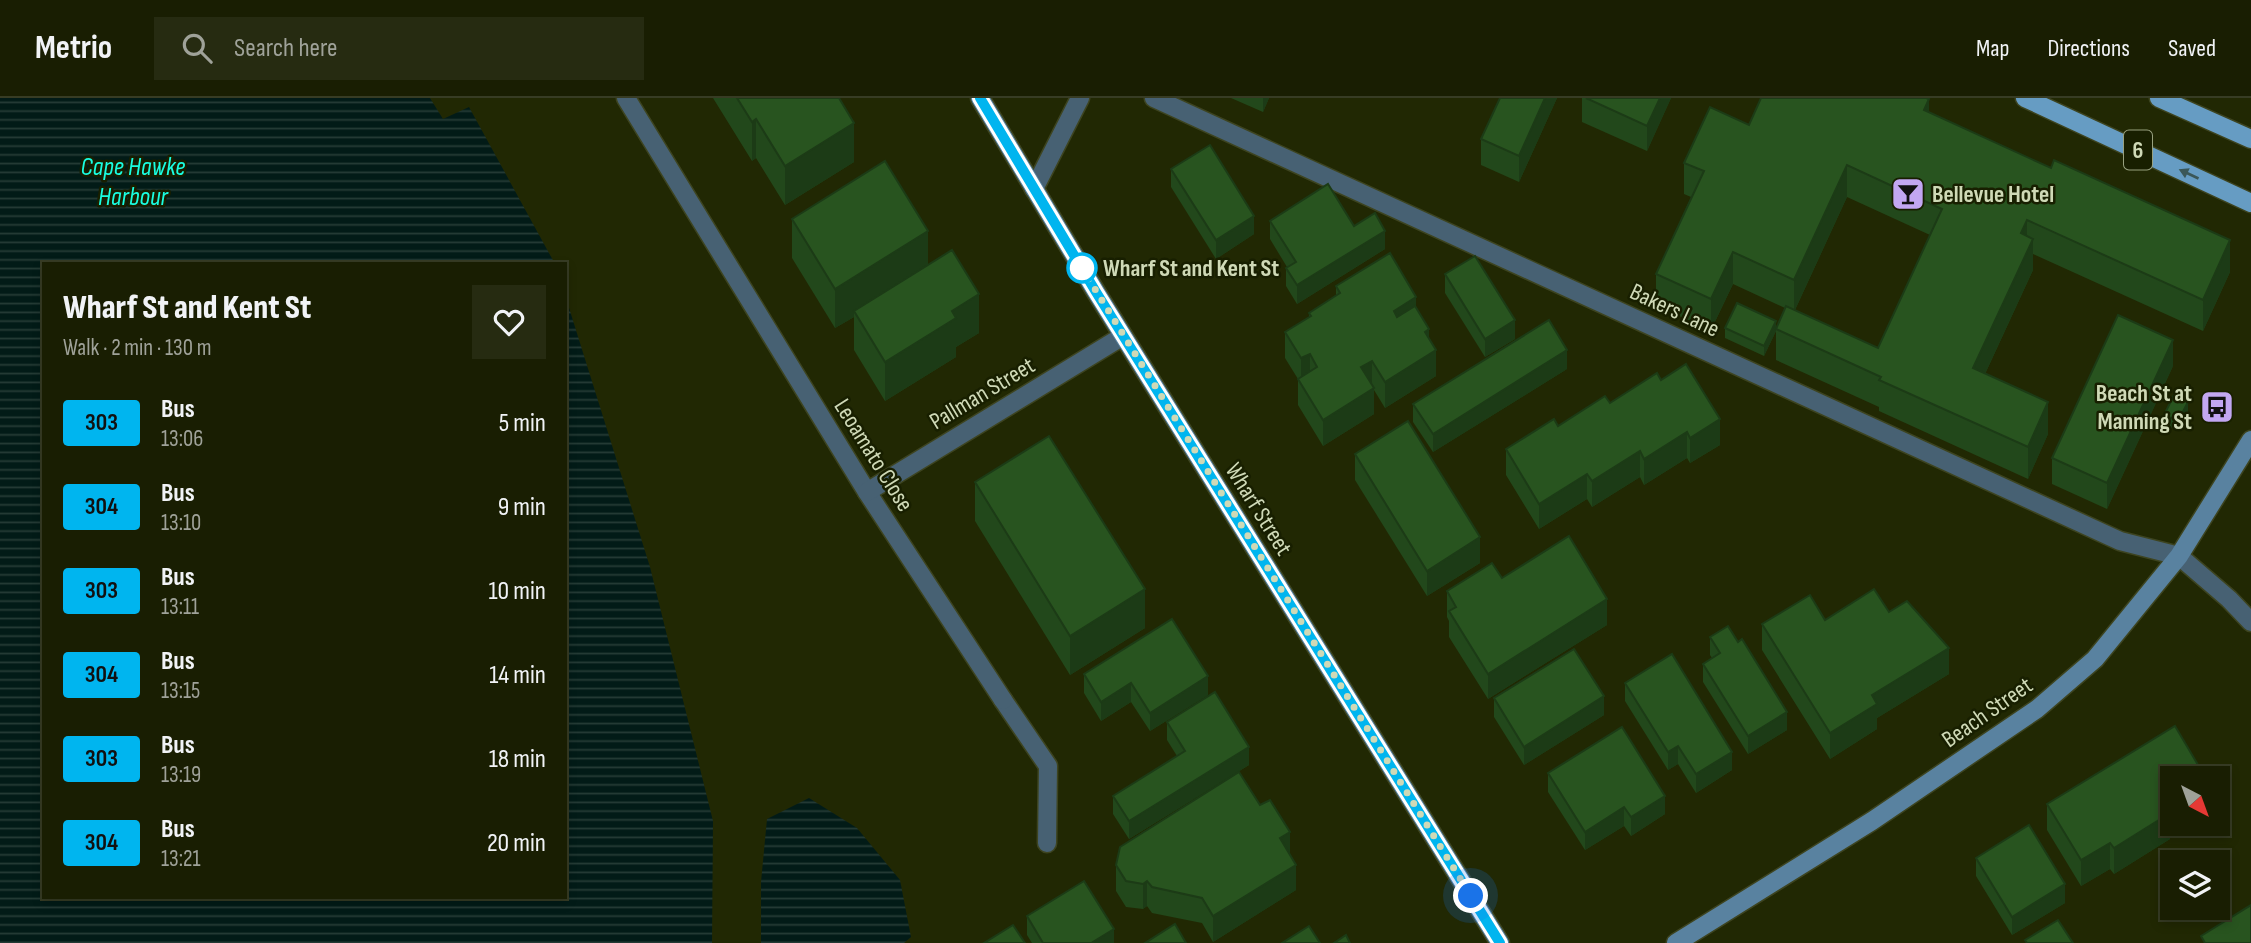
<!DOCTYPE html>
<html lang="en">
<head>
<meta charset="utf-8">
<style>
	body { margin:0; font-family:"Sofia Sans Condensed",sans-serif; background:#262b11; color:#f1f3f6; height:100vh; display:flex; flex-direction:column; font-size:26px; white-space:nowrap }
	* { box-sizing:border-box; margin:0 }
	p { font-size:23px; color:#9fa299 }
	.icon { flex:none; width:38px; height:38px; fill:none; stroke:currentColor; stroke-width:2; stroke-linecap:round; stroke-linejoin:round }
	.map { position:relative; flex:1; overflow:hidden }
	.details { position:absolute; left:42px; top:164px; width:525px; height:637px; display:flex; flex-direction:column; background:#191e02; border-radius:0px; box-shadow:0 4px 10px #0003,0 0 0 2px #373c24 }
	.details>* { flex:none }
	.badge { padding:0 14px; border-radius:5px; font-size:24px; line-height:46px }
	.needle { width:46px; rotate:139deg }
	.buttons { position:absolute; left:2160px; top:668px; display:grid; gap:14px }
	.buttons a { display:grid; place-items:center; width:70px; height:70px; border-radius:0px; background:#191e02; box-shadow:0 4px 10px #0003,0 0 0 2px #373c24; font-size:35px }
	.you { position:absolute; width:35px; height:35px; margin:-18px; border:5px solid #fff; border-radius:50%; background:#1a73e8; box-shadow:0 0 0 10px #1a73e833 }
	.map>.badge { position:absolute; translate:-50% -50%; box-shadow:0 0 0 4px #fff }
	.round { display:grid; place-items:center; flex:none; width:74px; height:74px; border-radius:0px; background:#262b11 }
	.headline { display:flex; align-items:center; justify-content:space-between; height:119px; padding:0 21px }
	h1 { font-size:33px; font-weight:800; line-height:52px }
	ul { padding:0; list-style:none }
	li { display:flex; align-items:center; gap:21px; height:84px; padding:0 21px }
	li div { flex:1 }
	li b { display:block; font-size:26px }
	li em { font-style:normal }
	li .badge { min-width:77px; font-weight:700; text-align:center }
	header { display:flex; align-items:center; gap:42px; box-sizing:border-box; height:98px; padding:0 35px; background:#191e02; border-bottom:2px solid #373c24 }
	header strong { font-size:33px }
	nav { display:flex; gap:38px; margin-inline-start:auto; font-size:24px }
	.search { width:490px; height:63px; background:#262b11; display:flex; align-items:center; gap:18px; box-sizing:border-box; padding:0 24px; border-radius:0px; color:#9fa299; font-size:26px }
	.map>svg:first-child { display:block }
</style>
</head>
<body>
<header>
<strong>Metrio</strong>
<div class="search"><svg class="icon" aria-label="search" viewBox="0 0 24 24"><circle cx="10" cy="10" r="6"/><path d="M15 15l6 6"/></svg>Search here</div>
<nav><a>Map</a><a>Directions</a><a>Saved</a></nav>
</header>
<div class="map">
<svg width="2251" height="845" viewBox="0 0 2251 845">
	<defs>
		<pattern id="water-rules" width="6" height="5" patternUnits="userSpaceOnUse" patternTransform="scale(1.75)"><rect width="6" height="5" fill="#021b17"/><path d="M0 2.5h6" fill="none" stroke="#263c36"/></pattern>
	</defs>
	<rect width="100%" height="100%" fill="#212803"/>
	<g fill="url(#water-rules)">
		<polygon points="0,0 430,0 443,21 469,9 555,166 44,166 44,800 565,800 565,197 650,469 713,723 712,845 0,845"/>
		<polygon points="809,700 857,730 900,782 911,839 904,845 761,845 761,784 767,721"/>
	</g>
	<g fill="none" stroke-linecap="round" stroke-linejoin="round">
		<defs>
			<g id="lane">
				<polyline points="1154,0 2120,443 2179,458"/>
				<polyline points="1003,602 1048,668 1047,745"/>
			</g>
			<g id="street">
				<polyline points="626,0 867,394 1003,602"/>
				<polyline points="1034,91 1080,0"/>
				<polyline points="867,394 1123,238"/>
				<polyline points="2179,458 2229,501 2251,524"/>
			</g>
			<g id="secondary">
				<polyline points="980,0 1096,194 1500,845"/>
				<polyline points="1676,845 1872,723 2037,611 2095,561 2179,458 2251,342"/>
			</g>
			<g id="primary">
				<polyline points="2025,0 2251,105"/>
				<polyline points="2159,0 2251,41"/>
			</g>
		</defs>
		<use href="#lane" stroke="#3d4420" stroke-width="21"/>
		<use href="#street" stroke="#3d4420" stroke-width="21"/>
		<use href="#secondary" stroke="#3d4420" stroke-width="21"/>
		<use href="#primary" stroke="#3d4420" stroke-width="21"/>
		<use href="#lane" stroke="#476173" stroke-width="18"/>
		<use href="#street" stroke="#476173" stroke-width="18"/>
		<use href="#secondary" stroke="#5982a0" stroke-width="18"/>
		<use href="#primary" stroke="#669cc3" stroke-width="18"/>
	</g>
	<g fill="#22481b" fill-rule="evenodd">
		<polygon points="713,0 839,0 854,64 785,107 756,60 752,63"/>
		<polygon points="1231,0 1269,0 1263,14"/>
		<polygon points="1500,0 1557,0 1519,84 1481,67 1481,41"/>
		<polygon points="1582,0 1671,0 1647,53 1582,24"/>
		<path d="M1929,14L2230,174L2203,233L2033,156V172L1985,276L2048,336L2028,381L1879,313V309L1776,262V231L1785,210L1733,186L1711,232L1656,208V176L1691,99L1684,96V65L1749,27ZM1847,99L1930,137L1878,250L1795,212Z"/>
		<polygon points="1171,71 1254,136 1216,161 1171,89"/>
		<polygon points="792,121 928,167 979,235 956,249 956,259 885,303 854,252 854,219 835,230 792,160"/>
		<polygon points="1270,123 1354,128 1385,151 1297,206 1286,188 1286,170 1287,169 1270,141"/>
		<polygon points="1445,176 1515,241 1485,259 1445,195"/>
		<polygon points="1336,188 1416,211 1429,240 1436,278 1385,310 1374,292 1374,316 1323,348 1298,307 1298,281 1285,260 1285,234 1309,219 1309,215 1336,198"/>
		<polygon points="1725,230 1776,233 1764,258 1725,240"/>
		<polygon points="2173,268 2107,411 2052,386 2052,360"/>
		<polygon points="1567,271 1433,354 1413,324 1413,306"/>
		<polygon points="1661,282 1720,347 1690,365 1687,360 1644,387 1640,379 1592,409 1587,401 1539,431 1506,377 1506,351"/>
		<polygon points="2188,313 2178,333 2164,326 2164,317"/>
		<polygon points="1355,356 1480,465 1427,498 1355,382"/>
		<polygon points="975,384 1145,530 1070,577 975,423"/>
		<polygon points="1502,480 1607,527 1488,601 1449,539 1449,523 1447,519 1447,493"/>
		<polygon points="1889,514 1949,576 1877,620 1877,631 1830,661 1762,552 1762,526 1825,522"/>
		<polygon points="1710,539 1787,632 1748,656 1703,584 1703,566 1712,560 1710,557"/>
		<polygon points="1084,576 1208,597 1150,633 1131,604 1101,623 1084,595"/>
		<polygon points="1625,585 1732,672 1696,695 1678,666 1668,672 1625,603"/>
		<polygon points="1494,600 1604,617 1524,667 1494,619"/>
		<polygon points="1167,624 1249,667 1129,741 1113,716 1113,698 1177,658 1167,642"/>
		<polygon points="2175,628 2204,677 2204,681 2172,681 2172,723 2170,724 2170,741 2114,776 2110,771 2081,788 2047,732 2047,706"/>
		<polygon points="1548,675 1665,716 1631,738 1624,728 1585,752 1548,694"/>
		<polygon points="1290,756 1296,792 1213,844 1202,825 1152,815 1147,808 1143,811 1126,809 1116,793 1116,767"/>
		<polygon points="1976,760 2065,805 2012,837 1976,778"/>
		<polygon points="1027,818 1114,845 1032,845 1027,837"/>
	</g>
	<g fill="#1c3b16">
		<polygon points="1263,0 1269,0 1263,14"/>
		<polygon points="1545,0 1557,0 1519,84 1519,58"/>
		<polygon points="1660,0 1671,0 1647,53 1647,28"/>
		<polygon points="1929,1 1929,33 1924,12"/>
		<polygon points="756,21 756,60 752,63 752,24"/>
		<polygon points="854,25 854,64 785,107 785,68"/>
		<polygon points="1847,67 1847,99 1794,214 1794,182"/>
		<polygon points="1254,118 1254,136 1216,161 1216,142"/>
		<polygon points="2027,122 2027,153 2033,141 2033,172 1973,302 1973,270 2021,135"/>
		<polygon points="928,133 928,172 854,213 854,219 835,230 835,191"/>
		<polygon points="1385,133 1385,151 1297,206 1297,187"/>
		<polygon points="2230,142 2230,174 2203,233 2203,202"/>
		<polygon points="1733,154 1733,186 1711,232 1711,201"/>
		<polygon points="979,196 979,235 956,249 956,259 885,303 885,264 952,213"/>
		<polygon points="1416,199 1416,225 1394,238 1394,213"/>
		<polygon points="1515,222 1515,241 1485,259 1485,241"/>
		<polygon points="1776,223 1776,233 1764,258 1764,248"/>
		<polygon points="1429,231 1429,256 1436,252 1436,278 1385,310 1385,284 1425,234"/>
		<polygon points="2173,242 2173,268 2107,411 2107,385"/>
		<polygon points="1567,252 1567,271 1433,354 1433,336"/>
		<polygon points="1310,256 1310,282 1301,286 1301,260"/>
		<polygon points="1372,263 1372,289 1361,269"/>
		<polygon points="1374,290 1374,316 1323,348 1323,322"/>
		<polygon points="2048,304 2048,336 2028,381 2028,349"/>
		<polygon points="2188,304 2188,313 2178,333 2178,323"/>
		<polygon points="1720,321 1720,347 1690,365 1690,340"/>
		<polygon points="1687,334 1687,360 1644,387 1644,361"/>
		<polygon points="1640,353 1640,379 1592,409 1592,383"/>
		<polygon points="1587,376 1587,401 1539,431 1539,406"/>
		<polygon points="1480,439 1480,465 1427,498 1427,473"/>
		<polygon points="1145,491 1145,530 1070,577 1070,538"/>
		<polygon points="1607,501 1607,527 1488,601 1488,576"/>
		<polygon points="1949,550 1949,576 1877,620 1877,631 1830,661 1830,635 1872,597"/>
		<polygon points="1208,578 1208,597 1150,633 1150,615"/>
		<polygon points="1131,585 1131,604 1101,623 1101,604"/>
		<polygon points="1604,598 1604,617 1524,667 1524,649"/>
		<polygon points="1787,614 1787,632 1748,656 1748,638"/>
		<polygon points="1678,648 1678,666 1668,672 1668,654"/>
		<polygon points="1249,649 1249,667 1129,741 1129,723"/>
		<polygon points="1732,654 1732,672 1696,695 1696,676"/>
		<polygon points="2172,697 2172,723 2170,724 2170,741 2114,776 2114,750 2163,703"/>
		<polygon points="1665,698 1665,716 1631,738 1631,719"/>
		<polygon points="1624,709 1624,728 1585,752 1585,734"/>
		<polygon points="1290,734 1290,760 1280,740"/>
		<polygon points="2110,745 2110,771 2081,788 2081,762"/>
		<polygon points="1296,767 1296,792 1213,844 1213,818"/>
		<polygon points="1147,783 1147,808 1143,811 1143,786"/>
		<polygon points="2065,786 2065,805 2012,837 2012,819"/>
		<polygon points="1114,831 1114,845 1093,845 1093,844"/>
	</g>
	<g fill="#28541f" stroke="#1c3b16" stroke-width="2">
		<polygon points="737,0 839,0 854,25 785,68 756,21 752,24"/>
		<polygon points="1500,0 1545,0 1519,58 1481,41"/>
		<polygon points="1586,0 1660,0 1647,28"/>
		<polygon points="1761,0 1926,0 1929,1 1924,12 2051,70 2054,62 2230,142 2203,202 2027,122 2021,135 2033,141 1973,270 2048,304 2028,349 1879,282 1881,279 1776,231 1786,208 1878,250 1942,111 1847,67 1794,182 1733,154 1711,201 1656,176 1704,73 1684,65 1710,9 1749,27"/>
		<polygon points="1210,47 1254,118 1216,142 1171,71"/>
		<polygon points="885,63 928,133 835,191 792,121"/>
		<polygon points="1328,86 1354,128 1375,115 1385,133 1297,187 1286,170 1296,164 1270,123"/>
		<polygon points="952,152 979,196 952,213 956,220 885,264 854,213"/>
		<polygon points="1390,155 1416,199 1394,213 1397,219 1415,208 1429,231 1425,234 1436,252 1385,284 1372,263 1361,269 1374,290 1323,322 1298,281 1317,269 1310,256 1301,260 1285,234 1311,218 1309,215 1340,195 1336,188"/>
		<polygon points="1475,158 1515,222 1485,241 1445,176"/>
		<polygon points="1737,205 1776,223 1764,248 1725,230"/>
		<polygon points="2118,217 2173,242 2107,385 2052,360"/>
		<polygon points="1549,222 1567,252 1433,336 1413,306"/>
		<polygon points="1686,266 1720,321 1690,340 1687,334 1644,361 1640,353 1592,383 1587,376 1539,406 1506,351 1554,321 1558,328 1605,298 1610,305 1657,275 1661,282"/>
		<polygon points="2174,297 2188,304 2178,323 2164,317"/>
		<polygon points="1408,323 1480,439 1427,473 1355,356"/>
		<polygon points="1049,338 1145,491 1070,538 975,384"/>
		<polygon points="1569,438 1607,501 1488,576 1449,513 1456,509 1447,493 1492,465 1502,480"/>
		<polygon points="1874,491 1889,514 1907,503 1949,550 1872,597 1877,606 1830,635 1762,526 1810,497 1825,522"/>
		<polygon points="1172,521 1208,578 1150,615 1131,585 1101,604 1084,576"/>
		<polygon points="1728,528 1738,544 1742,541 1787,614 1748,638 1703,566 1720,555 1710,539"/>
		<polygon points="1574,551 1604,598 1524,649 1494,600"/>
		<polygon points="1672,556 1732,654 1696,676 1678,648 1668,654 1625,585"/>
		<polygon points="1215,594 1249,649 1129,723 1113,698 1185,653 1167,624"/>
		<polygon points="2175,628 2204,677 2198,681 2172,681 2172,697 2163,703 2170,715 2114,750 2110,745 2081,762 2047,706"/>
		<polygon points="1622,629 1665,698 1631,719 1624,709 1585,734 1548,675"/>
		<polygon points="1239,674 1260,707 1270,702 1290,734 1280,740 1296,767 1213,818 1202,800 1152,789 1147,783 1143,786 1126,783 1116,767 1120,749"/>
		<polygon points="2029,727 2065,786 2012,819 1976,760"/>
		<polygon points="1084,783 1114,831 1093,844 1094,845 1043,845 1027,818"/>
		<polygon points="2251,807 2251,845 2205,845 2201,838"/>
		<polygon points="2058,822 2073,845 2027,845 2025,842"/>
		<polygon points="1175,826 1186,845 1145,845"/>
		<polygon points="1013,827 1025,845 984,845"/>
		<polygon points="1309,828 1320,845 1282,845"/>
		<polygon points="1346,837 1350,845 1334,845"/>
	</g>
	<defs><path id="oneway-solid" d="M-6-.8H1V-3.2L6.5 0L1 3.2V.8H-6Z" transform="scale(1.75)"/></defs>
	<use fill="#3b5758" href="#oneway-solid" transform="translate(2189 76) rotate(-155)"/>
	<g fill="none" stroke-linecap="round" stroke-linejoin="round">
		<defs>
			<polyline id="line" points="980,0 1096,194 1500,845"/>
		</defs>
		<use href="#line" stroke="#fff" stroke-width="16"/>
		<use href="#line" stroke="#00b5ef" stroke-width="10"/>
		<polyline stroke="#cfd9b6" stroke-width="7" stroke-dasharray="0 12.6" points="1082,170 1471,798"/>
	</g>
	<defs>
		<symbol id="bar-square" viewBox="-11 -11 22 22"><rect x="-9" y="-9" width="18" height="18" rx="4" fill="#c2a7f2" stroke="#181f00"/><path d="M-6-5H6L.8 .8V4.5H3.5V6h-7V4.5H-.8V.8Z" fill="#111"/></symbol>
		<symbol id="bus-square" viewBox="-11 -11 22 22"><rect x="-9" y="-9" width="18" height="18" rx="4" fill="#c2a7f2" stroke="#181f00"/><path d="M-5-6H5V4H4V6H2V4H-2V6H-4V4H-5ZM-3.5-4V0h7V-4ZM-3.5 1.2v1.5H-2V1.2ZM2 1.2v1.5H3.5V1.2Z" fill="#111"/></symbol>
	</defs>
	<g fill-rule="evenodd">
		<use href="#bar-square" x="1889" y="77" width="38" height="38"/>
		<use href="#bus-square" x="2198" y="290" width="38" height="38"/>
	</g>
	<circle fill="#fff" stroke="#00b5ef" stroke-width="3.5" cx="1082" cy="170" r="14"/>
	<g text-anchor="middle" stroke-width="5" stroke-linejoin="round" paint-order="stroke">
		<rect fill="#181f00" stroke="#98a17f" stroke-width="2" x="2124" y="32.5" width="28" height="39" rx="5"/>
		<g font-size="23" font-weight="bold" fill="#cfd9b6">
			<text x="2138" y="60">6</text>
		</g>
		<g font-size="24" font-weight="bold" fill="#cfd9b6" stroke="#181f00" text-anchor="start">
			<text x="1932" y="104">Bellevue Hotel</text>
			<text x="2192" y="303" text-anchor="end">Beach St at<tspan x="2192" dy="28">Manning St</tspan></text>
		</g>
		<g font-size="24" font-weight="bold" fill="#cfd9b6" stroke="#181f00" text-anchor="start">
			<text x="1103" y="178">Wharf St and Kent St</text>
		</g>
		<g font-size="24" fill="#cfd9b6" stroke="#181f00">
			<text transform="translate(1675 212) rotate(25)" y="8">Bakers Lane</text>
			<text transform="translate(982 295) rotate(-31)" y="8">Pallman Street</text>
			<text transform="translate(874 357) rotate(58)" y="8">Leoamato Close</text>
			<text transform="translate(1259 411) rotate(58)" y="8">Wharf Street</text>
			<text transform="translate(1987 614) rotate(-35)" y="8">Beach Street</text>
		</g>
		<g font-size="26" font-style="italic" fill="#19fee1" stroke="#181f00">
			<text x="133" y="77">Cape Hawke<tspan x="133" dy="30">Harbour</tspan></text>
		</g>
	</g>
</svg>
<div class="buttons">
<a><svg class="needle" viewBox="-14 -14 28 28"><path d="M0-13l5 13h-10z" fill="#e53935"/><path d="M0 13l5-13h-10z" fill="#9fa299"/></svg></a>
<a><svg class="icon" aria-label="layers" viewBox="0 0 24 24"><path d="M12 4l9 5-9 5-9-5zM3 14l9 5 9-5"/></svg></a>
</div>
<div class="you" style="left:1471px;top:798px"></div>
<section class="details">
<div class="headline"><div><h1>Wharf St and Kent St</h1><p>Walk · 2 min · 130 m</p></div><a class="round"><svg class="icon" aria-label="heart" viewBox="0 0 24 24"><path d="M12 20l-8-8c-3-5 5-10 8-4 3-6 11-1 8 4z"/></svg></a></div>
<ul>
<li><span class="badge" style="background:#00b5ef;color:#111">303</span><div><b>Bus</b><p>13:06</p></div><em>5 min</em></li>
<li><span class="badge" style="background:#00b5ef;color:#111">304</span><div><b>Bus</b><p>13:10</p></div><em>9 min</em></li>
<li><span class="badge" style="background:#00b5ef;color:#111">303</span><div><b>Bus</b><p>13:11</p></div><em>10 min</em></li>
<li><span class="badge" style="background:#00b5ef;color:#111">304</span><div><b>Bus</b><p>13:15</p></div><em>14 min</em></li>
<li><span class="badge" style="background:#00b5ef;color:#111">303</span><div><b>Bus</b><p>13:19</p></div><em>18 min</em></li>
<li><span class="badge" style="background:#00b5ef;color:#111">304</span><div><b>Bus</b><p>13:21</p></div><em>20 min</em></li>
</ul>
</section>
</div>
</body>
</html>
